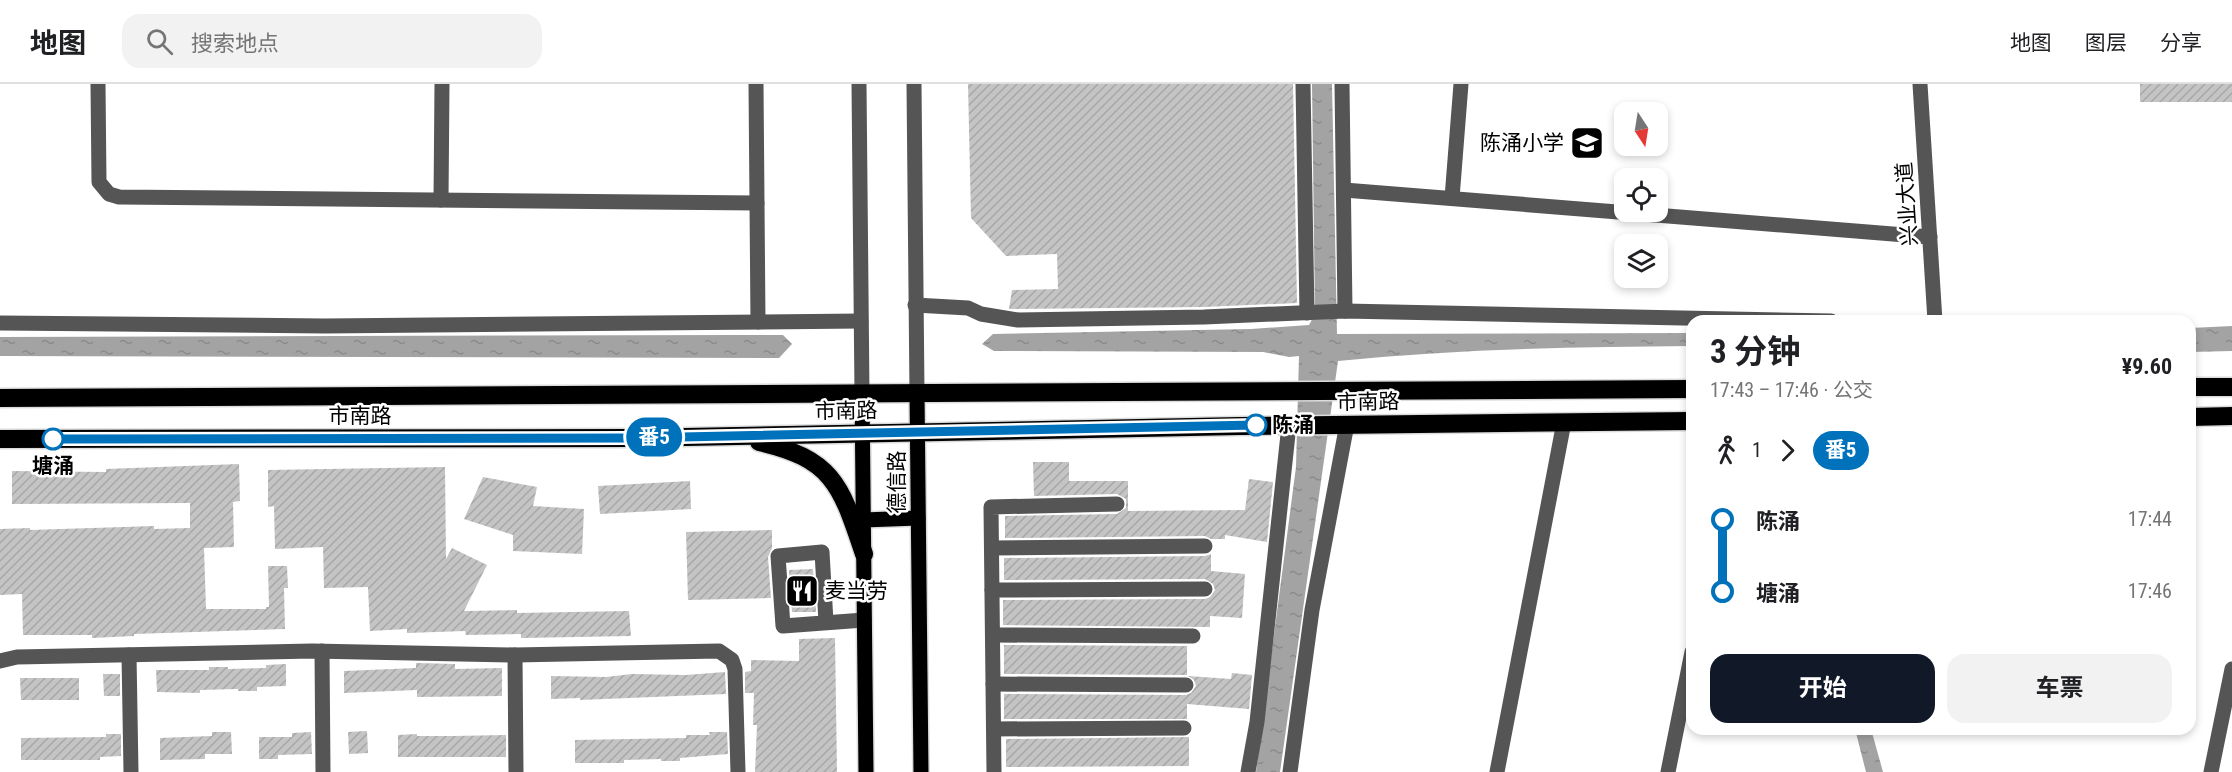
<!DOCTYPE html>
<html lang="zh">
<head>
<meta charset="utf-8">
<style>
	body { margin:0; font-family:"Roboto Condensed","Noto Sans SC",sans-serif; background:#f2f2f2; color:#202124; height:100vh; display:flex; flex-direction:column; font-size:22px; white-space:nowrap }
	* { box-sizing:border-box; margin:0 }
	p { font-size:20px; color:#757577 }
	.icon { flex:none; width:33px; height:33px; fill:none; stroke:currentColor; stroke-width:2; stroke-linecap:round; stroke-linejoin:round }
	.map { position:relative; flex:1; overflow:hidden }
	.sheet { position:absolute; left:1686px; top:231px; width:510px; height:420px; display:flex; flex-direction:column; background:#fff; border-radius:18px; box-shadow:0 3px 9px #0003 }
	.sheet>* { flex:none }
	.badge { padding:0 12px; border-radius:20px; font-size:21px; line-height:39px }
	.needle { width:39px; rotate:168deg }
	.fabs { position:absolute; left:1614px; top:18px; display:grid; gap:12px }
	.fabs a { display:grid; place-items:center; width:54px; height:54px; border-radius:12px; background:#fff; box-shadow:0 3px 9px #0003; font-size:30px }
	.map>.badge { position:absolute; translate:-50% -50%; box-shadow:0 0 0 3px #fff }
	.legs { display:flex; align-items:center; gap:9px; height:66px; padding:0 24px; font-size:20px }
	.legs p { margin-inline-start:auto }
	.head { display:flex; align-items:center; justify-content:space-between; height:102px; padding:0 24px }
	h1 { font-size:33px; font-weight:700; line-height:45px }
	.action { display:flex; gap:12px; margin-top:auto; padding:12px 24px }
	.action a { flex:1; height:69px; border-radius:18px; background:#111827; color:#fff; font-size:24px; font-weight:700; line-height:69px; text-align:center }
	.action a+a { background:#f2f2f2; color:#202124 }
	ul { padding:0 24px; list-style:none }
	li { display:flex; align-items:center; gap:21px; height:72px; font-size:22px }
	li i { display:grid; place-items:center; width:9px; height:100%; margin:0 8px; background:currentColor }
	li i::after { content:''; width:15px; height:15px; margin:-8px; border:4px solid; border-radius:50%; background:#fff }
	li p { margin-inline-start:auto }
	li:first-child i { background:linear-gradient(#0000 50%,currentColor 0) }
	li:last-child i { background:linear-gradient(currentColor 50%,#0000 0) }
	header { display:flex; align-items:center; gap:36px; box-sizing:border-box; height:84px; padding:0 30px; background:#fff; border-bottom:2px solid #e0e0e0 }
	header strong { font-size:28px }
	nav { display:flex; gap:33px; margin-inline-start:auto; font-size:21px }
	.search { width:420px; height:54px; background:#f2f2f2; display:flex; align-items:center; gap:15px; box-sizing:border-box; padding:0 21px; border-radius:18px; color:#757577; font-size:22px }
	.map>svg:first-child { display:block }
</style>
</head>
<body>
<header>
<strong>地图</strong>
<div class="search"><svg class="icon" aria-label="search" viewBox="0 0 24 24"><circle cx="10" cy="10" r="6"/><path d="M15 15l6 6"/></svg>搜索地点</div>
<nav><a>地图</a><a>图层</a><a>分享</a></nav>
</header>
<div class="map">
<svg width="2232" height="688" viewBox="0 0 2232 688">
	<defs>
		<pattern id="water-ripples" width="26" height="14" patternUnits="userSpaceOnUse" patternTransform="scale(1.5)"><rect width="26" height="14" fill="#a3a3a3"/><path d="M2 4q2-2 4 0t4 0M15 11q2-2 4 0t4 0" fill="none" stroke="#8b8b8b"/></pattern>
		<pattern id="building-hatch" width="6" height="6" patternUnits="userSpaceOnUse" patternTransform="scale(1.5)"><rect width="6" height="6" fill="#c4c4c4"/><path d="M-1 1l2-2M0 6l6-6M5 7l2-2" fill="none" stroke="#a7a7a7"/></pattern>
	</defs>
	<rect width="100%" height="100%" fill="#fff"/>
	<g fill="url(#water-ripples)">
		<path d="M1312,0H1332L1337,250L1692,249V262C1574,263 1456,265 1338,277L1280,688H1256L1296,383L1299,272L1289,273L1263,268L994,267L982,260L993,250L1251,245L1309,241L1315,230Z"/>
		<polygon points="2232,242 2232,267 2190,268 2190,244"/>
		<polygon points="737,251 783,251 792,260 779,274 0,272 0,253"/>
		<polygon points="1855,645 1871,645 1883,688 1866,688"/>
	</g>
	<g fill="url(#building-hatch)">
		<polygon points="968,0 1293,0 1297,219 1204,223 1009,225 1012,206 1058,205 1057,170 1006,172 971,134"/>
		<rect x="2140" y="0" width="92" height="18"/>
		<polygon points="1033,378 1069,378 1069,397 1128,397 1128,427 1245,426 1249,395 1273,398 1267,458 1225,451 1225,455 1211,455 1205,452 1005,454 1005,432 1117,430 1126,424 1126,415 1117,410 1034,412"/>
		<polygon points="239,380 240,417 233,418 234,463 204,464 206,525 266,525 266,523 269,523 268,482 287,482 288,504 284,504 285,545 134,550 134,552 92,554 92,551 23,551 22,510 0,511 0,445 30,444 30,446 154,442 154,445 190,444 190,419 12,420 12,387 106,388 106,385"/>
		<polygon points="445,383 446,475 452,464 487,481 464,527 517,526 517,529 629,527 631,552 521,554 521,550 466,551 465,547 407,549 407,545 370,547 368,503 324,504 323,463 275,465 274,422 268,423 268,386"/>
		<polygon points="483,393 537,403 533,422 584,425 582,470 513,467 513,451 464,435"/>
		<polygon points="690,397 691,425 600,430 598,402"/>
		<polygon points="772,446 772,464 768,473 771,514 688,516 686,448"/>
		<polygon points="1211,470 1211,487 1245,490 1242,534 1210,532 1210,543 1003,541 1003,516 1205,515 1210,513 1215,506 1213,500 1205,495 1004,496 1004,474 1205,472"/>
		<polygon points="813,485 816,528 792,528 789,486"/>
		<polygon points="835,554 837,688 755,688 757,641 753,641 754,609 745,609 745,588 751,587 751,576 799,577 799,555"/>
		<polygon points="1004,561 1187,562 1187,591 1004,590"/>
		<polygon points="416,579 455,580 455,585 502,584 502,612 417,613 417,606 344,609 344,587 416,584"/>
		<polygon points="286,580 286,602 257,603 257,607 238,607 238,605 200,606 200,609 157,608 156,586 209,586 209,583 228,583 228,585 266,584 266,581"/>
		<polygon points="725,588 726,610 580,616 580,614 551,615 551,592 606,593 632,590 686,591"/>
		<polygon points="1232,589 1252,591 1249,625 1187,620 1187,635 1004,635 1004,610 1186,611 1191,609 1196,602 1194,596 1188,592 1231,595"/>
		<polygon points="103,590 120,590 120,612 104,612"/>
		<polygon points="20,594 79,594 79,616 21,616"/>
		<polygon points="367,647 368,669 349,670 348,648"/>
		<polygon points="212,648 231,648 232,670 205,670 205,675 160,676 160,654 212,652"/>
		<polygon points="311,648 312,670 278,671 278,675 259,675 259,653 292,653 292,649"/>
		<polygon points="709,648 727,648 728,670 680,674 680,677 661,677 661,675 624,676 624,679 575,679 575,656 686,654 686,651 710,651"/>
		<polygon points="106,650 121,650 121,672 100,673 100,676 21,676 21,654 106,653"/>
		<polygon points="417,650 417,652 453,652 506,651 506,673 398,673 398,651"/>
		<polygon points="1189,653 1189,682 1006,683 1006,655"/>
	</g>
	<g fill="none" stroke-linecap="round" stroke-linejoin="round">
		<defs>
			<g id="major">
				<polyline points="917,309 921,688"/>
				<polyline points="862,310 866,688"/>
				<polyline points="863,436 918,434"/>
			</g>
			<g id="highway">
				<polyline points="2190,303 2232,303"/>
				<polyline points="0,314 1692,305"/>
				<polyline points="2190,333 2232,332"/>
				<polyline points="0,355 634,354 1240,342 1692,337"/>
				<path d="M759,358C834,375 841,402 864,470"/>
			</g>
		</defs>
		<use href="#major" stroke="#dbdbdb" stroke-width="18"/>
		<use href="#highway" stroke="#dbdbdb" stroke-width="21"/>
		<g stroke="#555" stroke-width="15">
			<polyline points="98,0 99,98 109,110 119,113 757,119"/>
			<polyline points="756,0 758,238"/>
			<polyline points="859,0 862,310"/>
			<polyline points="914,0 917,309"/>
			<polyline points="1303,0 1307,229"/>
			<polyline points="1342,0 1345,227"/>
			<polyline points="1920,0 1935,237"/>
			<polyline points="1344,106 1930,153"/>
			<polyline points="1452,114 1461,0"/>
			<polyline points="441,116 442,0"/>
			<polyline points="915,221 968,224 981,230 1018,236 1204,233 1345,227 1831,237"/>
			<polyline points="0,239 325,242 861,237"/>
			<polyline points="992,464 1205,462"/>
			<polyline points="992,506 1205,505"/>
			<polyline points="826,538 822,468 778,472 783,542 864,536"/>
			<polyline points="993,551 1193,552"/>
			<polyline points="322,567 323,688"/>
			<polyline points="129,571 131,688"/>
			<polyline points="515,571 516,688"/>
			<polyline points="0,577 17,573 312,567 515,571 719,567 732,576 735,585 738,688"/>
			<polyline points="993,600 1186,601"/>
			<polyline points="994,645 1184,644"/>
			<polyline points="994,688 991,423 1117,420"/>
			<polyline points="1248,688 1257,638 1289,341"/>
			<polyline points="1290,688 1312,526 1347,340"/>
			<polyline points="1497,688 1564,338"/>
			<polyline points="1668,688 1692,568"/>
			<polyline points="2211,688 2232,585"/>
		</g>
		<use href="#major" stroke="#000" stroke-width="15"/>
		<use href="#highway" stroke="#000" stroke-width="18"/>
	</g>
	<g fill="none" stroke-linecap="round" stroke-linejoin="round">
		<defs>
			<polyline id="line-1" points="53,355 634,354 1256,341"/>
		</defs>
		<use href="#line-1" stroke="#fff" stroke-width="14"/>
		<use href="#line-1" stroke="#0072bc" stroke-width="9"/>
	</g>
	<defs>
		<symbol id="school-square" viewBox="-11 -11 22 22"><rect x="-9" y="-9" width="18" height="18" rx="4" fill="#000" stroke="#fff"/><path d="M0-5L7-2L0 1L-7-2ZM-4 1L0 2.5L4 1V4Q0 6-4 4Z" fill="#fff"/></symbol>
		<symbol id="restaurant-square" viewBox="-11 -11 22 22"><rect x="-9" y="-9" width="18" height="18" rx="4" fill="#000" stroke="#fff"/><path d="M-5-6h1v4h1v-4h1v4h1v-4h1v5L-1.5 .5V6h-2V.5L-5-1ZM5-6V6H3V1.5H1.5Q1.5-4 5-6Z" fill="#fff"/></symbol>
	</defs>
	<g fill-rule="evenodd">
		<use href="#school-square" x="1568" y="40" width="38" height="38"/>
		<use href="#restaurant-square" x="783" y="488" width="38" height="38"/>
	</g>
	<g fill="#fff" stroke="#0072bc" stroke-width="3">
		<circle cx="1256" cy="341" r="10"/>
		<circle cx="53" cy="355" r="10"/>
	</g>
	<g text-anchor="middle" stroke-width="5" stroke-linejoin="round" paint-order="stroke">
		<g font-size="21" fill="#000" stroke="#fff" text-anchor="end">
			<text x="1564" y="66">陈涌小学</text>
			<text x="825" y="514" text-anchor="start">麦当劳</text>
		</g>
		<g font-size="21" fill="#000" stroke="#fff">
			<text transform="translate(1907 120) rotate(-94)" y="7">兴业大道</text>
			<text transform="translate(1368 318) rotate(-1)" y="7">市南路</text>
			<text transform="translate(846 327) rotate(-1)" y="7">市南路</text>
			<text x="360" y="339">市南路</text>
			<text transform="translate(897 398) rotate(-90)" y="7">德信路</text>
		</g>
		<g font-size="21" font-weight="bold" fill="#000" stroke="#fff" text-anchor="start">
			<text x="1272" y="348">陈涌</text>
			<text x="53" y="389" text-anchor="middle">塘涌</text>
		</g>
	</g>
</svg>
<div class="fabs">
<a><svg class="needle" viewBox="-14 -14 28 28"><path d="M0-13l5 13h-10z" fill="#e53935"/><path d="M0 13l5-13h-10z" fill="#757577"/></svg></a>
<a><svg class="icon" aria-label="locate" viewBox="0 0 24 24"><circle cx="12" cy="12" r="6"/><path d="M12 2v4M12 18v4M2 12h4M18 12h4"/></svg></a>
<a><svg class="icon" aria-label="layers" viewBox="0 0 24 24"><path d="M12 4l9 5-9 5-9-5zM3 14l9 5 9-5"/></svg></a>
</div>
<b class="badge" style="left:654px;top:353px;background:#0072bc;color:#fff">番5</b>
<section class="sheet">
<div class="head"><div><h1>3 分钟</h1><p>17:43 – 17:46 · 公交</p></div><b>¥9.60</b></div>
<div class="legs"><svg class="icon" aria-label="walk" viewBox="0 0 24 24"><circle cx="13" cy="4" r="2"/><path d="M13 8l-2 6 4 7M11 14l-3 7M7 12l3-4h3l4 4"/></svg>1<svg class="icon" aria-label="forward" viewBox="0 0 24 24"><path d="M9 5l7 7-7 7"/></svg><b class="badge" style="background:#0072bc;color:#fff">番5</b></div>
<ul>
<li><i style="color:#0072bc"></i><b>陈涌</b><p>17:44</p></li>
<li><i style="color:#0072bc"></i><b>塘涌</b><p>17:46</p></li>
</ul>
<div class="action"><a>开始</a><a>车票</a></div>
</section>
</div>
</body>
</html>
